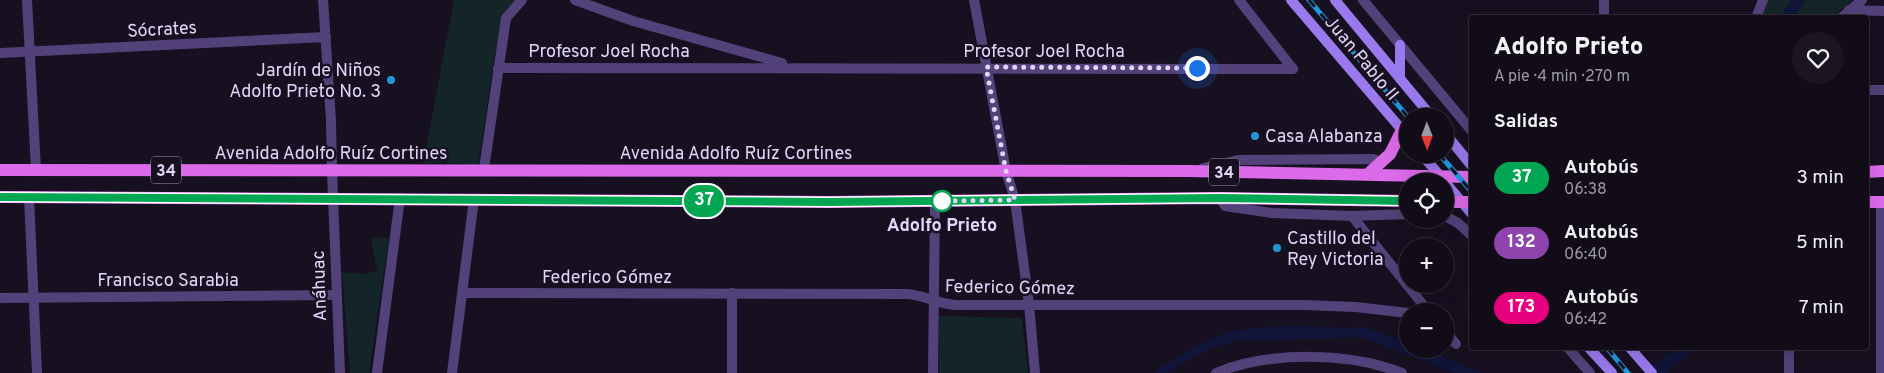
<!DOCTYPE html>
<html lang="es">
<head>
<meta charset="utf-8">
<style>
	body { margin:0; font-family:Overpass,sans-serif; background:#1a1521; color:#f1f3f6; height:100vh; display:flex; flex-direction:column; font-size:19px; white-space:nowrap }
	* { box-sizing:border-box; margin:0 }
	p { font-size:16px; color:#9c9ba2 }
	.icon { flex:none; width:28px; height:28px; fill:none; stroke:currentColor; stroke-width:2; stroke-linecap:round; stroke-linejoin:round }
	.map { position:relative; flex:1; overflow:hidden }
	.side { position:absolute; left:1469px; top:15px; width:400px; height:335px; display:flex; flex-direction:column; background:#110c18; border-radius:5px; box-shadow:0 5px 20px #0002,0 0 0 1px #302c37 }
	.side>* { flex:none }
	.badge { padding:0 10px; border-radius:16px; font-size:18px; line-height:32px }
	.needle { width:32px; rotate:179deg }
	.fabs { position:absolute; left:1399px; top:108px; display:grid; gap:10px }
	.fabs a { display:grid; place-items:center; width:55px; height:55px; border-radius:50%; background:#110c18; box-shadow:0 5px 20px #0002,0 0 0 1px #302c37; font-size:25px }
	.you { position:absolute; width:25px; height:25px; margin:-12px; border:4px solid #fff; border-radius:50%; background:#1a73e8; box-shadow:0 0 0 8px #1a73e833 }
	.map>.badge { position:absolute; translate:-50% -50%; box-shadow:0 0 0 2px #fff }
	h2 { padding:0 25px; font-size:19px; line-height:45px }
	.round { display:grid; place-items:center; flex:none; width:52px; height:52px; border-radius:26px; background:#1a1521 }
	.summary { display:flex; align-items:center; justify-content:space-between; height:85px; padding:0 25px }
	h1 { font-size:24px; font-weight:800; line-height:38px }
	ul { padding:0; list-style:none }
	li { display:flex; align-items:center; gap:15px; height:65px; padding:0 25px }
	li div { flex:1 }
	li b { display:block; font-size:19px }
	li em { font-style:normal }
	li .badge { min-width:55px; font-weight:700; text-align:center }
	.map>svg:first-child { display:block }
</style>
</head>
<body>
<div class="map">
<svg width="1884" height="373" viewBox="0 0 1884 373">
	<rect width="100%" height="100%" fill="#171020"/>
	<g fill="#142529">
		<polygon points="454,0 516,0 503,13 493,65 478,167 445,162 423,164"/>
		<polygon points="1766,0 1852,0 1833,17 1759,18"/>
		<polygon points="371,237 389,238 369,373 350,373 342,272 363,274 377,271"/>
		<polygon points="939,316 1022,318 1028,373 939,373"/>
	</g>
	<g fill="#101539">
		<polygon points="1791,0 1805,0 1795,17 1781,17"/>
		<path d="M1364,327L1407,342L1408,349H1423L1483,373H1454L1361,337L1235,341L1209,349L1166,373H1153C1176,357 1201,341 1228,333C1267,322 1323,329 1364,327Z"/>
		<polygon points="1675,348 1697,348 1666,373 1642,373"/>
	</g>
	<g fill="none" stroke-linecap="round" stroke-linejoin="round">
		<g stroke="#524279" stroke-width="10">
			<polyline points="27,0 36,170"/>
			<polyline points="323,0 331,120 332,171"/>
			<polyline points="575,0 633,21 782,63"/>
			<polyline points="1239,0 1293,69"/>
			<polyline points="1604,0 1604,18"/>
			<polyline points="1849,10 1884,11"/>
			<polyline points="1756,18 1763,0"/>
			<polyline points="1841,18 1862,0"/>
			<polyline points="0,53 326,37"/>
			<polyline points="498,68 1293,69"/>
			<polyline points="1866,90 1884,90"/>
			<polyline points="1203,168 1238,160 1374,159 1382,163"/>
			<polyline points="484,169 506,18 522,0"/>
			<polyline points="29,197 37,373"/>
			<polyline points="1220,198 1225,206 1272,213 1352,216 1408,214"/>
			<polyline points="1881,202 1881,373"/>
			<polyline points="1352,216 1428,311"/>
			<polyline points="1445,216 1458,223 1471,235"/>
			<path d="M463,293L907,294C924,295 937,304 955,305H1304L1356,307L1408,313"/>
			<polyline points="0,298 335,295"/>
			<polyline points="1445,331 1456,344"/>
			<polyline points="1568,348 1590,373"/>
			<polyline points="377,373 400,198"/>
			<polyline points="452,373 474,199"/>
			<polyline points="732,373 732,293"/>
			<polyline points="933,373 935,201"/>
			<path d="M1216,373C1268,351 1350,352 1402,373"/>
			<polyline points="1789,373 1789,348"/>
		</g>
		<g stroke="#524279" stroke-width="10">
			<polyline points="974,0 1006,171 1015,200 1029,304 1035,373"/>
			<polyline points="1363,0 1471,130"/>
			<polyline points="332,171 340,373"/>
		</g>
		<g stroke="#9a79ec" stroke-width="10">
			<polyline points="1291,0 1408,137"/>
			<polyline points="1335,0 1431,116"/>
			<polyline points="1400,79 1400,45"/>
			<polyline points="1445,133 1471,165"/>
			<polyline points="1421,154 1443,179"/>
			<polyline points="1445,182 1471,213"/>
			<polyline points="1589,348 1612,373"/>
			<polyline points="1630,348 1652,373"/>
		</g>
		<g stroke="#dc6bea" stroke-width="12">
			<polyline points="0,170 1189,171 1471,177"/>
			<polyline points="1866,172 1884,171"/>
			<polyline points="1368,174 1390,154 1402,130"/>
			<polyline points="0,197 829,202 1220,198 1408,201"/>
			<polyline points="1445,202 1471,202"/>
			<polyline points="1866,202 1884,202"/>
		</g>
		<defs>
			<g id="rail">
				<polyline points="1309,0 1408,117"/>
				<polyline points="1439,154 1471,191"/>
				<polyline points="1607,348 1628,373"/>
			</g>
		</defs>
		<use href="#rail" stroke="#1f98db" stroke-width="5"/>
		<use href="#rail" stroke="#171020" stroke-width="3" stroke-dasharray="9" stroke-linecap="butt"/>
	</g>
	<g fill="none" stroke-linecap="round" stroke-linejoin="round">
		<defs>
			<polyline id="line" points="0,197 829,202 1220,198 1408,201"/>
		</defs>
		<use href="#line" stroke="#fff" stroke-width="11"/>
		<use href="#line" stroke="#00a651" stroke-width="8"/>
		<polyline stroke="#e3d5f9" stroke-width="5" stroke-dasharray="0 9" points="942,201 935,201 1015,200 1006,171 986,67 1197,68"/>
	</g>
	<g fill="#1f98db" stroke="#171020" stroke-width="2">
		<circle cx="391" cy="80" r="5"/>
		<circle cx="1255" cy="136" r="5"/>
		<circle cx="1277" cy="248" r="5"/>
	</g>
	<circle fill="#fff" stroke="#00a651" stroke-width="2.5" cx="942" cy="201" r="10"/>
	<g text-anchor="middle" stroke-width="5" stroke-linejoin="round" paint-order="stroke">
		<g fill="#171020" stroke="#a69ab8" stroke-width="1">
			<rect x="151" y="156.5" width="30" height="27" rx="4"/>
			<rect x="1209" y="158.5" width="30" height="27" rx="4"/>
		</g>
		<g font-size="16" font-weight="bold" fill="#e3d5f9">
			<text x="166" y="176">34</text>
			<text x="1224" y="178">34</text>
		</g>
		<g font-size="18" fill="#e3d5f9" stroke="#171020">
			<text transform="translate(162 29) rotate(-3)" y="6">Sócrates</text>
			<text x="609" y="57">Profesor Joel Rocha</text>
			<text x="1044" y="57">Profesor Joel Rocha</text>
			<text transform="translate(1362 58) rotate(50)" y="6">Juan Pablo II</text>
			<text x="331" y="159">Avenida Adolfo Ruíz Cortines</text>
			<text x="736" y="159">Avenida Adolfo Ruíz Cortines</text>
			<text x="607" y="283">Federico Gómez</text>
			<text x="168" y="286">Francisco Sarabia</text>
			<text transform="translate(319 286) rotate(-92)" y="6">Anáhuac</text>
			<text transform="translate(1010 287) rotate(1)" y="6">Federico Gómez</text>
		</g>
		<g font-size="18" fill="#e3d5f9" stroke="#171020" text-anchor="start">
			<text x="381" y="76" text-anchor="end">Jardín de Niños<tspan x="381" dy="21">Adolfo Prieto No. 3</tspan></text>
			<text x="1265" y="142">Casa Alabanza</text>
			<text x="1287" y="244">Castillo del<tspan x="1287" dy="21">Rey Victoria</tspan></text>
		</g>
		<g font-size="18" font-weight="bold" fill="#e3d5f9" stroke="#171020">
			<text x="942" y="231">Adolfo Prieto</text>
		</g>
	</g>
</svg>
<div class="fabs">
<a><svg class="needle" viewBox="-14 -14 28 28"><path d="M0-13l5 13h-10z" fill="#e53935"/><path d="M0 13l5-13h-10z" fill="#9c9ba2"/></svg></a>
<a><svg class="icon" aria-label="locate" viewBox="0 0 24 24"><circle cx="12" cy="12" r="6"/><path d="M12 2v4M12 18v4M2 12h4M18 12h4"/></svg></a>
<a>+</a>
<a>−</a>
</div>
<div class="you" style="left:1197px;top:68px"></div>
<b class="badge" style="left:704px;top:201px;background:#00a651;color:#fff">37</b>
<section class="side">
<div class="summary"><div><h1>Adolfo Prieto</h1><p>A pie · 4 min · 270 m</p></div><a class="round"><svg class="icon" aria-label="heart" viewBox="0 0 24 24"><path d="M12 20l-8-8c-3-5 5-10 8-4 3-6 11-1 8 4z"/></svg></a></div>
<h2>Salidas</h2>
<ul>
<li><span class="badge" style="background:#00a651;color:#fff">37</span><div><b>Autobús</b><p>06:38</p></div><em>3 min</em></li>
<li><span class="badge" style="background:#8e44ad;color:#fff">132</span><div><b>Autobús</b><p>06:40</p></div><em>5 min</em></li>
<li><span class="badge" style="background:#e6007e;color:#fff">173</span><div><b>Autobús</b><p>06:42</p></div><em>7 min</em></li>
</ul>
</section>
</div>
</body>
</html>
